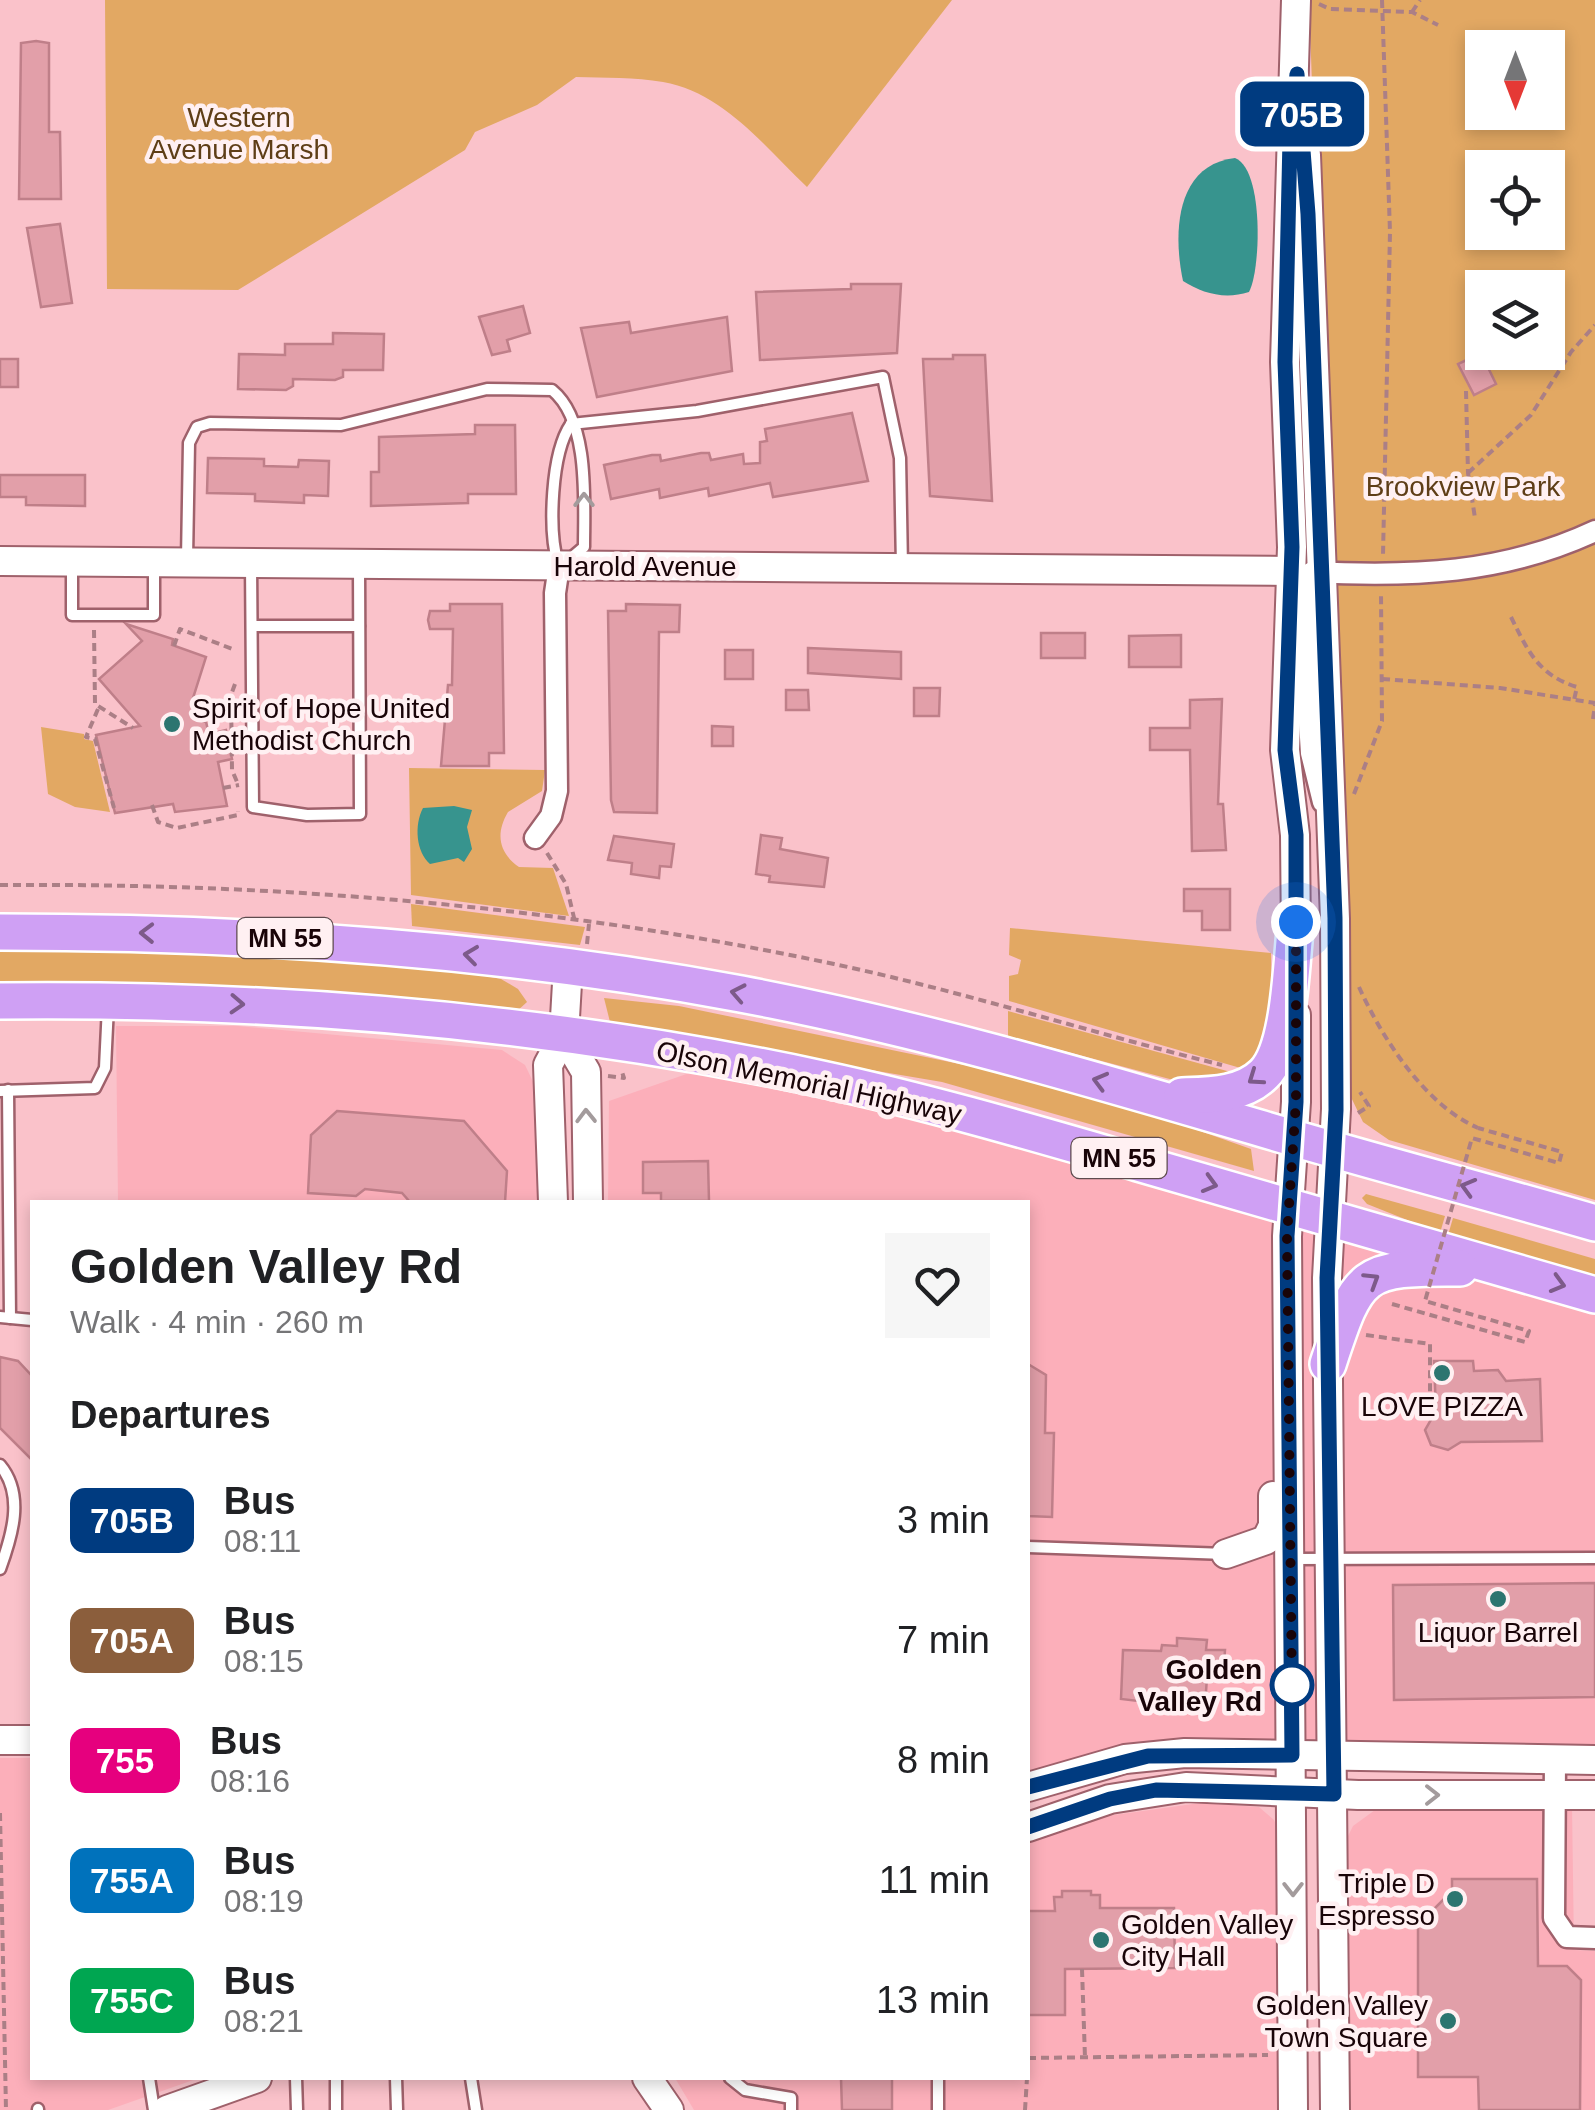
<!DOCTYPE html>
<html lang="en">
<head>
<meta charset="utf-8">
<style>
	body { margin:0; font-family:Arial,sans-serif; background:#f6f6f6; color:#202124; height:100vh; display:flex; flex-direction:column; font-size:38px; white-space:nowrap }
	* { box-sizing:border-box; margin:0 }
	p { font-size:32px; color:#757577 }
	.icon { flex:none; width:55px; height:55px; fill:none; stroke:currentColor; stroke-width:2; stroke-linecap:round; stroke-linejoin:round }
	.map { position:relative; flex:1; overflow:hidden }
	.side { position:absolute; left:30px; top:1200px; width:1000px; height:880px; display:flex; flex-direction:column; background:#fff; border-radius:0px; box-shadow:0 5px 15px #0003 }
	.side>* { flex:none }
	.badge { padding:0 20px; border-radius:15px; font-size:35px; line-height:65px }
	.needle { width:65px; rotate:180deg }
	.fabs { position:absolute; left:1465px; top:30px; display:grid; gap:20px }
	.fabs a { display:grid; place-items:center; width:100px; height:100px; border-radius:0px; background:#fff; box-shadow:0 5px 15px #0003; font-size:50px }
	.you { position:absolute; width:50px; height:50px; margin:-25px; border:8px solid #fff; border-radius:50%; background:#1a73e8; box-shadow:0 0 0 15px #1a73e833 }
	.map>.badge { position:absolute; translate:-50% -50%; box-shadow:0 0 0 5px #fff }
	h2 { padding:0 40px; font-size:38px; line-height:90px }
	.round { display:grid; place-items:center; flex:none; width:105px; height:105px; border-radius:0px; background:#f6f6f6 }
	.overview { display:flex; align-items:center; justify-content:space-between; height:170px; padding:0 40px }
	h1 { font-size:48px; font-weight:800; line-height:75px }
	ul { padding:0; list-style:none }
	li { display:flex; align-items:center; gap:30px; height:120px; padding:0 40px }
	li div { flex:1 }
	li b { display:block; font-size:38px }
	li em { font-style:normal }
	li .badge { min-width:110px; font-weight:700; text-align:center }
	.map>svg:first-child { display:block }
</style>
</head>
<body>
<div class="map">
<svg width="1595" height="2110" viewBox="0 0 1595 2110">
	<rect width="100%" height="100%" fill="#fac2ca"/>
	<g fill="#fcafba">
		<polygon points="116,1026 238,1026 502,1050 525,1065 537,1090 545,1202 118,1202"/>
		<polygon points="698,1070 879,1106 1595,1310 1595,1747 1506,1743 1128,1750 1028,1784 1028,1202 608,1202 609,1101"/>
		<polygon points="0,1758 32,1758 32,2078 199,2078 108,2110 0,2110"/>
		<polygon points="1200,1803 1259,1807 1274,1820 1281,1837 1279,2110 694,2110 675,2078 1028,2078 1028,1841 1107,1816"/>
		<polygon points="1572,1804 1574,1950 1595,1951 1595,2110 1350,2110 1348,1836 1353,1826 1375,1810"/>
	</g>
	<g fill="#e2a863" fill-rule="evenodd">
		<path d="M105,0H952L807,187C765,147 723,92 663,82C635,77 605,78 576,77L537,105L475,132L465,150L238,290L107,289Z"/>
		<path d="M1309,0H1595V1200L1389,1140L1363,1122L1348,1091ZM1482,48H1548V112H1482ZM1482,168H1548V232H1482ZM1482,288H1548V352H1482Z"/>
		<polygon points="41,727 84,734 84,739 93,741 110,812 75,807 48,794"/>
		<path d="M409,768L545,770L542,791L508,812C495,834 499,853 519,867L553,868L569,916L411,895Z"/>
		<polygon points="411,904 585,927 580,945 412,926"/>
		<polygon points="1010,928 1271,953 1272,1008 1266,1051 1244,1069 1009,1001 1009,976 1018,974 1021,960 1009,955"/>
		<polygon points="0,947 130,947 423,964 501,979 518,989 527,1002 516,1012 0,988"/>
		<polygon points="604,998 679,1006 984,1069 1166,1119 1251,1149 1254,1171 942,1082 611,1026"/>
		<polygon points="1008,1011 1238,1074 1196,1086 1008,1036"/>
		<polygon points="1366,1194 1445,1216 1440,1233 1367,1204 1362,1198"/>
		<polygon points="1453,1218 1595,1259 1595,1278 1448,1235"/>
	</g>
	<g fill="#37948e">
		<path d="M1235,158C1264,169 1261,270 1249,292C1224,300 1202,293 1183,281C1173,234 1175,165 1235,158Z"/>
		<path d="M454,806L472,810L467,827L472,849L464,862L458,858L430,864C416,852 414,825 423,808Z"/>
	</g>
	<g fill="#e29fa9" stroke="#bf7f89" stroke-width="2.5">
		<polygon points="36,41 49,43 49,132 60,132 61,199 19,199 21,43"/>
		<polygon points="60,224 72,303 41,307 27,228"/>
		<polygon points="851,284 901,284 897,353 760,360 756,292 851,289"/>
		<polygon points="523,306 530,333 507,340 510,351 492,355 479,317"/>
		<polygon points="727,317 732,371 597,397 581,328 629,322 631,333"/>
		<polygon points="333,333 384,334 383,370 343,370 343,377 335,380 293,379 293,386 286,390 238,389 239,354 285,355 285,344 333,344"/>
		<polygon points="1481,353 1496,384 1474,395 1458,364"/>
		<polygon points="953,355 985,355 992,501 930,496 923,359 953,359"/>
		<rect x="0" y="359" width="18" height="28"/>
		<polygon points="852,413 868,481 773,497 770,483 709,496 708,488 660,498 659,489 611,499 604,465 652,455 660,455 661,461 701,453 709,453 711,460 743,454 744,464 760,463 760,442 767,441 765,429"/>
		<polygon points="475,425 515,425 516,494 468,494 468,503 371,506 371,472 379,472 379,437 475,434"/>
		<polygon points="208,458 264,459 264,466 298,467 299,460 329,461 328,496 304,495 304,503 255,501 255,494 207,493"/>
		<polygon points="0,475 85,475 85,506 26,505 26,497 0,497"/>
		<polygon points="450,604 502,604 504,753 489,753 489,766 441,766 448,685 452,685 453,629 430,629 428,620 430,611 450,611"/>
		<polygon points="626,604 680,605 679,632 659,632 657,813 614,812 611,800 608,611 626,611"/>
		<polygon points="126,624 173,639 172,645 206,657 193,698 197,719 206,722 209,734 226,730 232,759 218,762 227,806 175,812 173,804 115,813 96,735 140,726 99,679 142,641"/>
		<rect x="1041" y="633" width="44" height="25"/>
		<polygon points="1181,635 1181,667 1129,667 1129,636"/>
		<polygon points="808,648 901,652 901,679 808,673"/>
		<rect x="725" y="650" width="28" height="29"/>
		<polygon points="914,688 940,688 939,716 914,716"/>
		<polygon points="786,690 808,690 809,710 786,710"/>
		<polygon points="1222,699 1218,804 1223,804 1226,850 1192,851 1190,750 1150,750 1150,728 1190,728 1190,700"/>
		<polygon points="712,726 733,727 733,746 712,746"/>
		<polygon points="761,835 782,838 780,849 828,858 824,887 769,882 770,876 756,874"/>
		<polygon points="614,836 674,844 671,867 660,866 659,878 631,874 632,863 608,860"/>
		<polygon points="1184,889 1230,889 1230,930 1202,930 1202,911 1184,911"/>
		<polygon points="337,1111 464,1121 507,1171 505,1202 410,1202 402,1193 365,1189 356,1196 308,1193 311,1135"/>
		<polygon points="708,1161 709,1201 661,1201 661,1193 643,1193 643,1162"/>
		<polygon points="0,1357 18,1361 32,1376 32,1460 0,1428"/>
		<polygon points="1434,1361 1473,1361 1474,1371 1498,1370 1506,1381 1540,1379 1542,1441 1461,1442 1448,1450 1431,1445 1425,1430 1436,1411"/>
		<polygon points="1028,1364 1046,1375 1045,1433 1054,1433 1052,1517 1028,1516"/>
		<polygon points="1595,1583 1595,1697 1394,1700 1393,1585"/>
		<polygon points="1177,1638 1207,1640 1206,1650 1225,1650 1223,1678 1207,1677 1206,1692 1189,1707 1121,1699 1123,1650 1161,1651 1162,1645 1177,1646"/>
		<polygon points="1452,1879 1537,1879 1538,1966 1567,1966 1581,1980 1580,2110 1479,2110 1478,2077 1418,2077 1418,1925 1452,1891"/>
		<polygon points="1062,1891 1091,1891 1091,1895 1100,1895 1100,1908 1174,1908 1175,1968 1065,1969 1065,2015 1028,2015 1028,1911 1055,1911 1054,1897 1062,1897"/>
		<polygon points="841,2078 892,2078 892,2110 842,2110"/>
	</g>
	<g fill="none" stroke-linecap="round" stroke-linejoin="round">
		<defs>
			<g id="lane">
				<polyline points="571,424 697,411 883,377 900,458 902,567"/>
				<path d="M187,559L189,443L197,427L210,423L341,425L487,389L552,390C590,421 584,502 584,547L571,558"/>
				<polyline points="72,563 72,615 154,615 154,567"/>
				<path d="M558,564C548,530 551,453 571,424"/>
				<polyline points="251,565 253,807 307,815 360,814 359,565"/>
				<polyline points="252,626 359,626"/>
				<polyline points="8,1090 10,1318"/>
				<polyline points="0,1091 95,1088 105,1068 108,1006"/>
				<polyline points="0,1317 32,1320"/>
				<path d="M0,1465C25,1495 12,1536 0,1569"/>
				<polyline points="1028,1547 1226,1554"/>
				<polyline points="1291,1559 1595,1558"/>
				<polyline points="149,2078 154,2110"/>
				<polyline points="296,2078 297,2110"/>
				<polyline points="336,2078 336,2110"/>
				<polyline points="396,2078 397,2110"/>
				<polyline points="471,2078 476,2110"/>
				<polyline points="730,2078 745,2090 791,2098 791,2110"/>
				<polyline points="38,2109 38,2110"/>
				<polyline points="938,2110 938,2078"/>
			</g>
			<g id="street">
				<path d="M1312,572C1412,577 1503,574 1595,531"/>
				<polyline points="1300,578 1311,753 1323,802"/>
				<polyline points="535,838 551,816 557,791 555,593 559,566"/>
				<polyline points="1555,1760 1554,1918 1567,1937 1595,1938"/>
			</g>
			<g id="secondary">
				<polyline points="1306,155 1335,919 1336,1109 1327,1278 1335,2110"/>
				<polyline points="0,561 1290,571"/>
				<polyline points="1296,942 1295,835 1285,750 1292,547 1285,362 1296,0"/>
				<polyline points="564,1035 586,1072 588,1202"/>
				<polyline points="553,1202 548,1065 564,1035 568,966"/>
				<polyline points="1226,1554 1266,1540 1273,1526 1273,1496"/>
				<polyline points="0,1740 32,1740"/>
				<polyline points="1028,1787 1125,1759 1185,1753 1595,1760"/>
				<polyline points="1028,1827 1110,1799 1186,1787 1358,1795 1595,1795"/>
				<polyline points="647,2078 669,2110"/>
				<polyline points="167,2110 257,2078"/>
				<polyline points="1293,2110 1287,1236 1296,1102 1296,1015"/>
			</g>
			<g id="highway">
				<path d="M0,932C249,932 496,948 741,994C916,1027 1086,1077 1256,1127C1369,1161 1482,1190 1595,1223"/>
				<path d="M0,1001C276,998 552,1021 822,1079C929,1102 1034,1133 1138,1163C1291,1207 1443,1252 1595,1295"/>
				<path d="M1182,1096C1210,1095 1243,1095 1264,1074C1291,1047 1291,959 1296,922"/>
				<path d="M1328,1364C1358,1272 1361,1267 1460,1268"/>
			</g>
		</defs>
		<use href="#lane" stroke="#9f616b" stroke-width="15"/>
		<use href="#street" stroke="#9f616b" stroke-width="25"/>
		<use href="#secondary" stroke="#9f616b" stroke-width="32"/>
		<use href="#highway" stroke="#fff" stroke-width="40"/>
		<g stroke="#ab7f86" stroke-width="4" stroke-dasharray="8 5" stroke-linecap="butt">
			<polyline points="1382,0 1390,232 1383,555"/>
			<polyline points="1319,4 1330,9 1412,12 1438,25"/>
			<polyline points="1412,12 1420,0"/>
			<polyline points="1466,391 1468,473 1475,518"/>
			<polyline points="1468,473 1531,415 1571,352 1595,325"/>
			<path d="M1511,617C1528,651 1538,675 1577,687L1574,700"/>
			<polyline points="94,630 95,704 133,728"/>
			<polyline points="174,646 180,629 235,650"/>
			<polyline points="1382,679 1500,688 1595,703"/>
			<polyline points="235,684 231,695 232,770 237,782"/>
			<polyline points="98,709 86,737 95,739 114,808"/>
			<polyline points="1593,719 1595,705"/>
			<polyline points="223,788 239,785"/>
			<polyline points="1354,794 1382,721 1381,594"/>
			<polyline points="152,805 158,822 177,828 238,815 238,811"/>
			<polyline points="547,853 566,884 575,922"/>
			<path d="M0,885C280,883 560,906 834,964C965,992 1092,1033 1222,1065"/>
			<polyline points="587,944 589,924"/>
			<path d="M1359,987C1382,1038 1425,1105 1478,1128"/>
			<polyline points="608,1076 624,1078 621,1069"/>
			<polyline points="1358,1113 1369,1106 1360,1092"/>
			<polyline points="1366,1335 1430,1344 1430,1404 1399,1404"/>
			<polyline points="0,1813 6,2110"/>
			<polyline points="1082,1969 1085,2058"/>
			<polyline points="1028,2034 1028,2072"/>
			<polyline points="1028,2058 1268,2055"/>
			<polyline points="1025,2110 1027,2078"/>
		</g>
		<use href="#lane" stroke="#fff" stroke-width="10"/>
		<use href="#street" stroke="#fff" stroke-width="20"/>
		<use href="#secondary" stroke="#fff" stroke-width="28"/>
		<use href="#highway" stroke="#cfa0f4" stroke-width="35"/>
		<polyline stroke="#ab7f86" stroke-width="4" stroke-dasharray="8 5" stroke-linecap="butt" points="1392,1304 1525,1342 1529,1331 1425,1301 1472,1138 1559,1163 1562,1152 1478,1128"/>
	</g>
	<defs><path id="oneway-chevron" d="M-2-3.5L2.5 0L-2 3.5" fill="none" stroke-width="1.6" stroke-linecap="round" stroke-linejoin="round" transform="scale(2.5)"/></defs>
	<g stroke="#a39b9c">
		<use href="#oneway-chevron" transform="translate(584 500) rotate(-90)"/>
		<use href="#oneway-chevron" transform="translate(586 1116) rotate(-91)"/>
		<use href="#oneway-chevron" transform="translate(1432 1795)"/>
		<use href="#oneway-chevron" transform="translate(1293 1889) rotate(90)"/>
	</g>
	<g stroke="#7d5a8a">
		<use href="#oneway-chevron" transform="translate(147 933) rotate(-179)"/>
		<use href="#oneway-chevron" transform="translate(471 955) rotate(-173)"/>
		<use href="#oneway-chevron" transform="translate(738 993) rotate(-169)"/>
		<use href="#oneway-chevron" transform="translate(237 1004) rotate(3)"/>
		<use href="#oneway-chevron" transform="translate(1255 1078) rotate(145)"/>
		<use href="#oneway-chevron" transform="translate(1100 1081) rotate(-165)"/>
		<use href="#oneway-chevron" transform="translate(1210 1184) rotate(16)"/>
		<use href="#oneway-chevron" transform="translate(1468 1187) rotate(-164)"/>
		<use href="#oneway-chevron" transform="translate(1372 1280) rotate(-32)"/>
		<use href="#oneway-chevron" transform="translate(1558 1284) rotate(16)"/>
	</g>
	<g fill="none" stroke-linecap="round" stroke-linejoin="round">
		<defs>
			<polyline id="line" points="1028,1787 1148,1756 1292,1755 1287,1236 1296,1102 1296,835 1285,750 1292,547 1285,362 1290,139 1297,74 1308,214 1335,918 1336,1110 1327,1278 1334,1794 1156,1790 1110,1799 1028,1827"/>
		</defs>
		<use href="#line" stroke="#fff" stroke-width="22"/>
		<use href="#line" stroke="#003b80" stroke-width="15"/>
		<polyline stroke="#190408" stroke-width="10" stroke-dasharray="0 18" points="1292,1685 1292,1696 1287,1236 1296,1102 1296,922"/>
	</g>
	<g fill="#2c7570" stroke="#fff0f2" stroke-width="4">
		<circle cx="172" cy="724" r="10"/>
		<circle cx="1442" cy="1373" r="10"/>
		<circle cx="1498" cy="1599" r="10"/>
		<circle cx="1455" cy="1899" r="10"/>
		<circle cx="1101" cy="1940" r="10"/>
		<circle cx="1448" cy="2021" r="10"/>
	</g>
	<circle fill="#fff" stroke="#003b80" stroke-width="5" cx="1292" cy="1685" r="20"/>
	<g text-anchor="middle" stroke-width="9" stroke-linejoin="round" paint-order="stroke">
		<g fill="#fff0f2" stroke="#5e4b4e" stroke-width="2.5">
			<rect x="237.5" y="918" width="95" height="40" rx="8"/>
			<rect x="1071.5" y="1138" width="95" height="40" rx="8"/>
		</g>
		<g font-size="25" font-weight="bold" fill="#190408">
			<text x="285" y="947">MN 55</text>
			<text x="1119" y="1167">MN 55</text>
		</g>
		<g font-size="28" fill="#5e3e17" stroke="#fff0f2">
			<text x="239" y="127">Western<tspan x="239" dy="32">Avenue Marsh</tspan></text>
			<text x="1463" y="496">Brookview Park</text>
		</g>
		<g font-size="28" fill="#190408" stroke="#fff0f2">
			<text x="645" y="576">Harold Avenue</text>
			<text transform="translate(809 1082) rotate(12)" y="10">Olson Memorial Highway</text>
		</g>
		<g font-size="28" fill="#190408" stroke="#fff0f2" text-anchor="start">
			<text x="192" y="718">Spirit of Hope United<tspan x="192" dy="32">Methodist Church</tspan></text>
			<text x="1442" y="1416" text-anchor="middle">LOVE PIZZA</text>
			<text x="1498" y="1642" text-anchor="middle">Liquor Barrel</text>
			<text x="1435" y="1893" text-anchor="end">Triple D<tspan x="1435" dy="32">Espresso</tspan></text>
			<text x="1121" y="1934">Golden Valley<tspan x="1121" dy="32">City Hall</tspan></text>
			<text x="1428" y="2015" text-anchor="end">Golden Valley<tspan x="1428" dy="32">Town Square</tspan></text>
		</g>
		<g font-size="28" font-weight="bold" fill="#190408" stroke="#fff0f2" text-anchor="end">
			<text x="1262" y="1679">Golden<tspan x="1262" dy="32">Valley Rd</tspan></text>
		</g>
	</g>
</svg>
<div class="fabs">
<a><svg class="needle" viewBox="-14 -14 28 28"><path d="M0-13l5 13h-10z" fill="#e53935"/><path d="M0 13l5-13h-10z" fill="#757577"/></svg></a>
<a><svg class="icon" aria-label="locate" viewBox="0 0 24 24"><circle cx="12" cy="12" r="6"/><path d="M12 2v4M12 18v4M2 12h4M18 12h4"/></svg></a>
<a><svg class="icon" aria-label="layers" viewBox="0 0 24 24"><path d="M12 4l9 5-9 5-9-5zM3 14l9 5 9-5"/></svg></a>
</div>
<div class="you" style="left:1296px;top:922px"></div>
<b class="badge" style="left:1302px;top:114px;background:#003b80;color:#fff">705B</b>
<section class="side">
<div class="overview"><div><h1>Golden Valley Rd</h1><p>Walk · 4 min · 260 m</p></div><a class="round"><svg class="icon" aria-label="heart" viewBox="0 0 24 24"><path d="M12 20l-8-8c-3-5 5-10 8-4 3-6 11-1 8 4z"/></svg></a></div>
<h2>Departures</h2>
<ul>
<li><span class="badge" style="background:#003b80;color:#fff">705B</span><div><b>Bus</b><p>08:11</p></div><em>3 min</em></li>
<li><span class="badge" style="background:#8b5e3c;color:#fff">705A</span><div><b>Bus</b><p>08:15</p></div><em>7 min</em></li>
<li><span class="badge" style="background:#e6007e;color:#fff">755</span><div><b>Bus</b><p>08:16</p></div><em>8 min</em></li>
<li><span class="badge" style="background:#0072bc;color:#fff">755A</span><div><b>Bus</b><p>08:19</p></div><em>11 min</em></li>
<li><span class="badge" style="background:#00a651;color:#fff">755C</span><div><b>Bus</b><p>08:21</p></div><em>13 min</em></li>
</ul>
</section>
</div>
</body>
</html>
